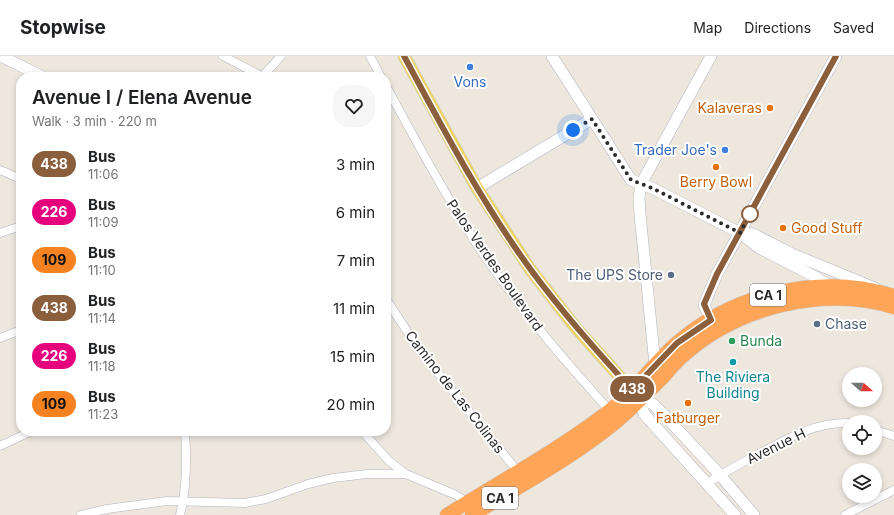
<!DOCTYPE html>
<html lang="en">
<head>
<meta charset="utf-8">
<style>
	body { margin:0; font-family:Inter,sans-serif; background:#f6f6f6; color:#202124; height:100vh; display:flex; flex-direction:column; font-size:15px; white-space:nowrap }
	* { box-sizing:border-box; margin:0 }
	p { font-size:13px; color:#757577 }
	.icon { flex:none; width:22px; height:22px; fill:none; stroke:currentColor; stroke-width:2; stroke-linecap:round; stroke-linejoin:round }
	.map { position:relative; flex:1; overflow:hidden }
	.sheet { position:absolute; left:16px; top:16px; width:375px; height:364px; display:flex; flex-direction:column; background:#fff; border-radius:16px; box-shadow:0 2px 6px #0003 }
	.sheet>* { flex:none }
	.badge { padding:0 8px; border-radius:13px; font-size:14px; line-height:26px }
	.needle { width:26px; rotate:111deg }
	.buttons { position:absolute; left:842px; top:311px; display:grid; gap:8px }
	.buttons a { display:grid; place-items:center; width:40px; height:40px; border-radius:50%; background:#fff; box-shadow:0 2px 6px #0003; font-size:20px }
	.you { position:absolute; width:20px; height:20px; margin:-10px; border:3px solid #fff; border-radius:50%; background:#1a73e8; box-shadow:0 0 0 6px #1a73e833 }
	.map>.badge { position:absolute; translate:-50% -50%; box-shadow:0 0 0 2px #fff }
	.round { display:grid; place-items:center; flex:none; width:42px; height:42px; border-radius:16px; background:#f6f6f6 }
	.overview { display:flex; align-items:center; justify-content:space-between; height:68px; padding:0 16px }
	h1 { font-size:19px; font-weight:600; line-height:30px }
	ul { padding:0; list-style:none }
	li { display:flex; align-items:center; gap:12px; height:48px; padding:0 16px }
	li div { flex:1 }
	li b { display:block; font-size:15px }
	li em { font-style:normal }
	li .badge { min-width:44px; font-weight:700; text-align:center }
	header { display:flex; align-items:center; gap:24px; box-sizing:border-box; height:56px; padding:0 20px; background:#fff; border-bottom:1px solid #e0e0e0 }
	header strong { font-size:19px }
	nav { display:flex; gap:22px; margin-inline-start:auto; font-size:14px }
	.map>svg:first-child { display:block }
</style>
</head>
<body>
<header>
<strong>Stopwise</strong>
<nav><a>Map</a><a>Directions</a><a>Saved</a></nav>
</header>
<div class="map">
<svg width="894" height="459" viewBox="0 0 894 459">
	<rect width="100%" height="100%" fill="#ede7de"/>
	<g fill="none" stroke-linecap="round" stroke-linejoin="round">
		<defs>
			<g id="street">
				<polyline points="223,0 263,21"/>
				<polyline points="370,0 381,21"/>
				<polyline points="262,21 281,0"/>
				<path d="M386,30C415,83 443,136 476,187C515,247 562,302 610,355"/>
				<polyline points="0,114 21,123"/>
				<polyline points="0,177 21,170"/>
				<polyline points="386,243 420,295 519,417"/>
				<polyline points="0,282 21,274"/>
				<polyline points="875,374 894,380"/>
				<polyline points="362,375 389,405 406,418"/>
				<polyline points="0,390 32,375"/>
				<path d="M708,427C724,416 740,408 757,399C786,383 814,366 849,367"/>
				<polyline points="81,459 107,453 167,445 245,447 266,443 308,428 333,422 367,418 406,418 456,439 469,448"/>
				<path d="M180,459C187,432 187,403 185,375"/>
				<polyline points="845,459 894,434"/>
			</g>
			<g id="secondary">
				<polyline points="1,0 43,21"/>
				<polyline points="552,0 631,124 652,132 740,177 759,192 812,219 830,230 831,234"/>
				<polyline points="477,132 592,63"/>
				<polyline points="740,177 753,178 792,198 875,232"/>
				<polyline points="711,264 704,249 717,218 836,0"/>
				<polyline points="655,309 640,158 639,142 641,128 711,0"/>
				<polyline points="640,344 653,348 666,361 720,419 754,459"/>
				<polyline points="640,344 644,358 735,459"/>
			</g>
			<polyline id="primary" points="404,0 477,132 530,213 576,272 638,341"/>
			<g id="highway">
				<path d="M447,459C501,425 557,395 608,356C633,337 652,309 676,288C734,237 820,217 894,240"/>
				<path d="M472,459C521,429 572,402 617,365C633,351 648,336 663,321C670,313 677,304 686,297C741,250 824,230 894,251"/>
			</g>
		</defs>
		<use href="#street" stroke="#b1b3bf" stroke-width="9"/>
		<use href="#secondary" stroke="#b1b3bf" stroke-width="12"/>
		<use href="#primary" stroke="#c8c8c8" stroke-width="13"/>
		<use href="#highway" stroke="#c8c8c8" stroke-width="15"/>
		<use href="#street" stroke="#fff" stroke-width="8"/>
		<use href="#secondary" stroke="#fff" stroke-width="11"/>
		<use href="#primary" stroke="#f1d45e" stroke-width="12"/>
		<use href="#highway" stroke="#ffa557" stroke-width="14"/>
	</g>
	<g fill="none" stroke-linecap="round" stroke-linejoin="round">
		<defs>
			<path id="line" d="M404,0C443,73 482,147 531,214C562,256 597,295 632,334L677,287L711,264L704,248L717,218L836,0"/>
		</defs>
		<use href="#line" stroke="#fff" stroke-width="9"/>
		<use href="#line" stroke="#8b5e3c" stroke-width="6"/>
		<polyline stroke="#2b2b2b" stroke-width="4" stroke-dasharray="0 7.2" points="573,74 592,63 631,124 652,132 740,177 751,156 750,158"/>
	</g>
	<g fill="#3f7fe0" stroke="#fff" stroke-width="1.5">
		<circle cx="470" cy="11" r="4"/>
		<circle cx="725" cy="94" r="4"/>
	</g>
	<g fill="#e8710a" stroke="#fff" stroke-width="1.5">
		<circle cx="770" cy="52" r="4"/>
		<circle cx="716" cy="111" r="4"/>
		<circle cx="783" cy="172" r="4"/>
		<circle cx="688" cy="347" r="4"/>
	</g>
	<circle fill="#fff" stroke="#8b5e3c" stroke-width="2" cx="750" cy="158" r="8"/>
	<g fill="#5c6f8a" stroke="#fff" stroke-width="1.5">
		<circle cx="671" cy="219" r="4"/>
		<circle cx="817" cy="268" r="4"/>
	</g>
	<circle fill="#2e9e5b" stroke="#fff" stroke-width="1.5" cx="732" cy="285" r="4"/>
	<circle fill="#0f9aa8" stroke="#fff" stroke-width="1.5" cx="733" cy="306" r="4"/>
	<g text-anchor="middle" stroke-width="4" stroke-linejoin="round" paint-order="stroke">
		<g fill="#fff" stroke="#6b6b6b" stroke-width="1">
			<rect x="750" y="228" width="36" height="22" rx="3"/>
			<rect x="482" y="431" width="36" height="22" rx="3"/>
		</g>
		<g font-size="13" font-weight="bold" fill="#2b2b2b">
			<text x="768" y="244">CA 1</text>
			<text x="500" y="447">CA 1</text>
		</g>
		<g font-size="14" fill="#366cbe" stroke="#fff">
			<text x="470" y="31">Vons</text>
			<text x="717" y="99" text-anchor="end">Trader Joe's</text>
		</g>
		<g font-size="14" fill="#c56008" stroke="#fff">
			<text x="762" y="57" text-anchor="end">Kalaveras</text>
			<text x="716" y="131">Berry Bowl</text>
			<text x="791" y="177" text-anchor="start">Good Stuff</text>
			<text x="688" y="367">Fatburger</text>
		</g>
		<g font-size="14" fill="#2b2b2b" stroke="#fff">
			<text transform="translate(495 209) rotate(55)" y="5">Palos Verdes Boulevard</text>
			<text transform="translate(455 336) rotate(52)" y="5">Camino de Las Colinas</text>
			<text transform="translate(776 390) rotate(-26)" y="5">Avenue H</text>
		</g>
		<g font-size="14" fill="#4e5e75" stroke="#fff" text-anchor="end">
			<text x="663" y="224">The UPS Store</text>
			<text x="825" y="273" text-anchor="start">Chase</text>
		</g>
		<g font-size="14" fill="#27864d" stroke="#fff" text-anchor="start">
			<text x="740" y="290">Bunda</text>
		</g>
		<g font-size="14" fill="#0d838f" stroke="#fff">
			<text x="733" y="326">The Riviera<tspan x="733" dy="16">Building</tspan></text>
		</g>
	</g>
</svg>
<div class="buttons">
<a><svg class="needle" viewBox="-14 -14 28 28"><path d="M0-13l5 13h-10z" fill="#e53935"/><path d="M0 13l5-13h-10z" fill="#757577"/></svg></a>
<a><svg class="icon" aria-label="locate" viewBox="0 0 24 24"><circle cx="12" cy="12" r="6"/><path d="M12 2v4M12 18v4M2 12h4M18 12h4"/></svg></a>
<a><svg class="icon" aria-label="layers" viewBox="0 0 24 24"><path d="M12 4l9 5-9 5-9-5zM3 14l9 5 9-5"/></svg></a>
</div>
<div class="you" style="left:573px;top:74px"></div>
<b class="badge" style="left:632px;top:333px;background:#8b5e3c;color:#fff">438</b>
<section class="sheet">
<div class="overview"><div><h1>Avenue I / Elena Avenue</h1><p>Walk · 3 min · 220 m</p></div><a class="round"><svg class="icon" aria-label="heart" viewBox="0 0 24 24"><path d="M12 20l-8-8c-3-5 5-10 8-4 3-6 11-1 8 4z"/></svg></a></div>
<ul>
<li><span class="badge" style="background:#8b5e3c;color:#fff">438</span><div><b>Bus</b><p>11:06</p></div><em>3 min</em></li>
<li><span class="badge" style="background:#e6007e;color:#fff">226</span><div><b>Bus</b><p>11:09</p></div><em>6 min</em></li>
<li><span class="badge" style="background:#f58220;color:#111">109</span><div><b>Bus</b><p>11:10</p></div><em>7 min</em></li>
<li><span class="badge" style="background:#8b5e3c;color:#fff">438</span><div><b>Bus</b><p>11:14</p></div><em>11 min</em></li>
<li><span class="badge" style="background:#e6007e;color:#fff">226</span><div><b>Bus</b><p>11:18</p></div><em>15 min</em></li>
<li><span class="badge" style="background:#f58220;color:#111">109</span><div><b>Bus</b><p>11:23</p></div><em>20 min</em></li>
</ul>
</section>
</div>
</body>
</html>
